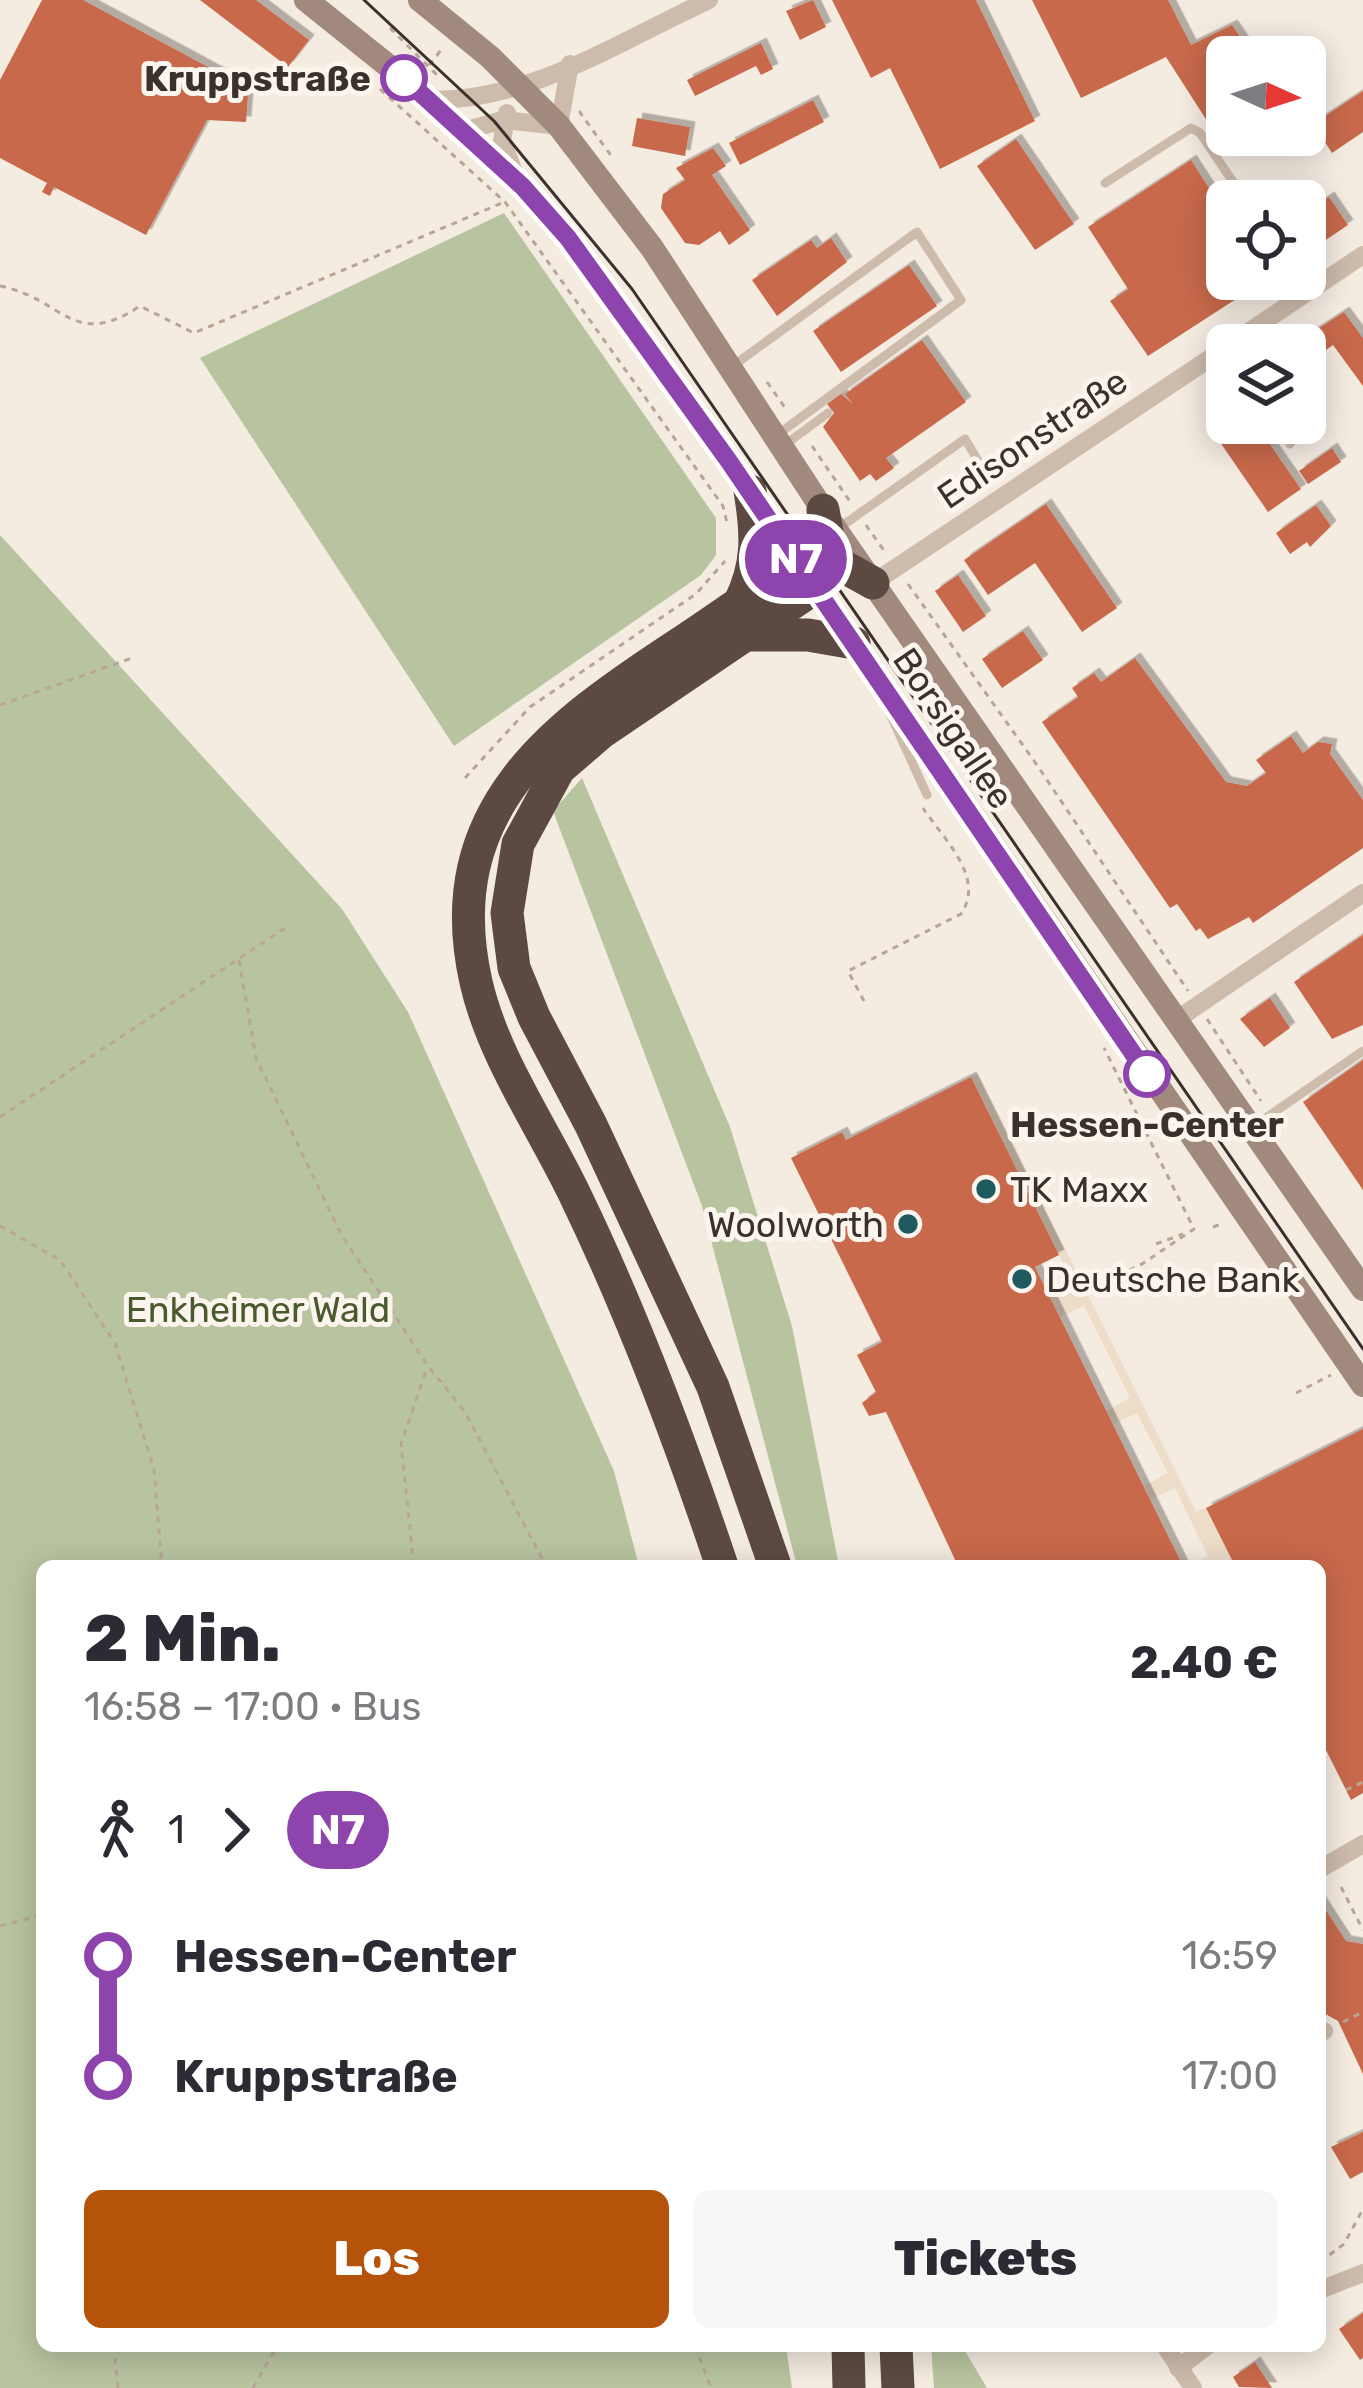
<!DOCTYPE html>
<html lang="de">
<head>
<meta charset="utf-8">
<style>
	body { margin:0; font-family:Rubik,sans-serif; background:#f7f7f7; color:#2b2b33; height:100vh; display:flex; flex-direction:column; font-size:45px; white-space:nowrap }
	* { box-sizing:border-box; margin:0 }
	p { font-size:39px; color:#7c7c81 }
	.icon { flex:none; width:66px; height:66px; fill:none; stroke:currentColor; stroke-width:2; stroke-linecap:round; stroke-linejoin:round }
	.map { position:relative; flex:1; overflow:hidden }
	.panel { position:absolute; left:36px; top:1560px; width:1290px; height:792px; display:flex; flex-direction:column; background:#fff; border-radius:18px; box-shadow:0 6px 30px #0003 }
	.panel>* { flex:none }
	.badge { padding:0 24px; border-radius:39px; font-size:42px; line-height:78px }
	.needle { width:78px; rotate:93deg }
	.buttons { position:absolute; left:1206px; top:36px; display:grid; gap:24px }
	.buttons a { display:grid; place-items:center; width:120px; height:120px; border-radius:18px; background:#fff; box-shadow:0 6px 30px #0003; font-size:60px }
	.map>.badge { position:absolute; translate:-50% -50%; box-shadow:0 0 0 6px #fff }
	.legs { display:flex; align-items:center; gap:18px; height:132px; padding:0 48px; font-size:39px }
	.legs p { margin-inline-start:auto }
	.headline { display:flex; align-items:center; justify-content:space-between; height:204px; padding:0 48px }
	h1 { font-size:66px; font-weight:800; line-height:90px }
	.action { display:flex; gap:24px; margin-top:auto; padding:24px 48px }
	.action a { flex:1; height:138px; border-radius:18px; background:#b45309; color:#fff; font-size:48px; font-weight:800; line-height:138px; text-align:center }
	.action a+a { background:#f7f7f7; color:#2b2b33 }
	ul { padding:0 48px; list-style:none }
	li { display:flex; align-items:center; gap:42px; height:120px; font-size:45px }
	li i { display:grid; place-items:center; width:18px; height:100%; margin:0 15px; background:currentColor }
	li i::after { content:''; width:30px; height:30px; margin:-15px; border:9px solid; border-radius:50%; background:#fff }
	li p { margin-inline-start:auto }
	li:first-child i { background:linear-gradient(#0000 50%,currentColor 0) }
	li:last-child i { background:linear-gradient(currentColor 50%,#0000 0) }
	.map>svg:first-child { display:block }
</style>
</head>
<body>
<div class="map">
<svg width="1363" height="2388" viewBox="0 0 1363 2388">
	<defs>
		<filter id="shadow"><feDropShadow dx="5.5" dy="-5.5" stdDeviation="0" flood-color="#0004"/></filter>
	</defs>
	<rect width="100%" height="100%" fill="#f4ebe1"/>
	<g fill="#b8c4a0">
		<polygon points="504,213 716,518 716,555 701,575 454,746 200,358"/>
		<polygon points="0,535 342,909 408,1012 614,1471 639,1566 42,1566 42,2346 786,2346 792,2388 0,2388"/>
		<polygon points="582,778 730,1127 792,1326 839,1566 797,1566 702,1206 553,811"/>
		<polygon points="931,2346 962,2346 987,2388 934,2388"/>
	</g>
	<polygon fill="#ecdcc8" points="978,1074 1196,1512 1206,1508 1235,1566 1189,1566 1208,1556 1175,1488 1150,1500 1144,1486 1168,1473 1137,1413 1113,1424 1110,1418 1106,1411 1130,1398 1084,1306 1060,1317 1047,1292 1071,1279 971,1077"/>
	<g fill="#c8694b" filter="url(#shadow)">
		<polygon points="42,0 83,0 238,83 249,82 246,122 207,120 146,235 54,187 50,196 42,192 47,183 0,158 0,80"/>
		<polygon points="200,0 256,0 309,40 288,67"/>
		<polygon points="813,0 826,27 800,40 786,11"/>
		<polygon points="832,0 976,0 1035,121 940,169 890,68 871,78"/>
		<polygon points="1032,0 1168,0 1191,45 1232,25 1254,57 1227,57 1227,133 1218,138 1166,57 1081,98"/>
		<polygon points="761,43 773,69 761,75 756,66 695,96 687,80"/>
		<polygon points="1363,91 1363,132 1332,153 1313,124"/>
		<polygon points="813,100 824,122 740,165 729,143"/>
		<polygon points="637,118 690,127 685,156 632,146"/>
		<polygon points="1016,139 1074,224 1035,250 977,166"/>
		<polygon points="713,148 726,166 712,175 750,230 729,245 720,231 699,245 685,243 661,208 663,194 685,180 676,168"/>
		<polygon points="1191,160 1227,216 1227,279 1267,279 1148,356 1110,301 1128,289 1088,227"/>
		<polygon points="1329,197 1348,225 1305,254 1305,213"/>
		<polygon points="831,238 847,262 777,316 752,280 811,240 817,248"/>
		<polygon points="909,265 937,306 841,372 813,331"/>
		<polygon points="1344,312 1363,338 1363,386 1333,345 1305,365 1305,345 1293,345"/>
		<polygon points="922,340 966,402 886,458 894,468 876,481 870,474 860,481 823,427 834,413 827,404 841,394 853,404 845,394"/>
		<polygon points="1227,418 1227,423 1255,423 1301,489 1268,512 1211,429"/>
		<polygon points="1332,448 1341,462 1308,484 1299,471"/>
		<polygon points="1046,504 1117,608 1082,632 1035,563 988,595 964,560"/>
		<polygon points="1316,505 1331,526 1310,547 1307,542 1290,554 1276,533"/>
		<polygon points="958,575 986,616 963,632 935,591"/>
		<polygon points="1023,631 1043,660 1002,688 982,659"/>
		<polygon points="1135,658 1226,782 1247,786 1266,773 1256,760 1291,736 1303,753 1318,742 1332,744 1330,754 1363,800 1363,848 1253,923 1249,917 1208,939 1200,928 1196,931 1177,904 1170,908 1042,722 1078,697 1072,688 1094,673 1101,682"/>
		<polygon points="1363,935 1363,1025 1332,1039 1294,982"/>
		<polygon points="1270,998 1290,1028 1264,1047 1240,1019"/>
		<polygon points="1363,1060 1363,1190 1303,1102"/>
		<polygon points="971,1077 1059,1255 1035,1267 1183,1566 958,1566 886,1412 869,1416 862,1403 876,1392 857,1355 882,1342 791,1158 842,1132 846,1140"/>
		<polygon points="1363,1429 1363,1793 1351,1800 1320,1738 1320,1566 1235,1566 1206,1508"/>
		<polygon points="1320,1901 1346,1941 1363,1944 1363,2074 1338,2021 1320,2011"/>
		<polygon points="1363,2132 1363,2172 1350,2179 1331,2147"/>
		<polygon points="1363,2313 1363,2358 1360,2360 1339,2329"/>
		<polygon points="1255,2362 1272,2388 1239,2387 1233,2377"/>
	</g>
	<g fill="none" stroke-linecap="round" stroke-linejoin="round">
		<g stroke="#b9a596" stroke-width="3" stroke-dasharray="6 6" stroke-linecap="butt">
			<polyline points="390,28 438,76 435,79"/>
			<polyline points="429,65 442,49"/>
			<polyline points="380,89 505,202 723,506 727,523"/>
			<polyline points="579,111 612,157"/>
			<path d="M0,286C63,298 73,351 140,306L194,333L502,203"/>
			<polyline points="767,382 786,409"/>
			<polyline points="812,446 851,503"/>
			<polyline points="866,525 885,552"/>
			<polyline points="908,584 1037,765 1188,991"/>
			<polyline points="0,705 132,658"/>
			<polyline points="465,778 530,707 696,594 725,561"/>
			<polyline points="239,960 256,1058 341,1234 428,1366 465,1412 546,1566"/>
			<path d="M864,1001L848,971L961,914C986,877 943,839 923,808"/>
			<polyline points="1207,1019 1261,1101"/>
			<polyline points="0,1117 285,928"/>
			<polyline points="0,1226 60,1260 115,1343 154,1469 162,1566"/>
			<polyline points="1213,1227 1224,1223"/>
			<polyline points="1156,1244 1183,1234"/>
			<polyline points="1086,1291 1142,1264 1194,1229 1104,1048"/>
			<polyline points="1296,1393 1331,1375"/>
			<polyline points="414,1566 401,1444 427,1368"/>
			<polyline points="1346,1790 1363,1782"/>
			<polyline points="1341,1887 1363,1930"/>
			<polyline points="0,1926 42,1915"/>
			<polyline points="1343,2022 1363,2012"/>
			<polyline points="1320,2262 1344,2244 1363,2209"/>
			<polyline points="114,2346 118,2388"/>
			<polyline points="695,2346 711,2388"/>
			<polyline points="253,2388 277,2346"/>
		</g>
		<g stroke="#cdbbac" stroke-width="9">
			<polyline points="1105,183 1191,128 1200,133 1246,201"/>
			<polyline points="734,365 917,232 961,300 777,435"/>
			<polyline points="1288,423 1290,444"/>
			<polyline points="786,444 828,413"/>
			<polyline points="839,528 965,439 985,472"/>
			<polyline points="886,705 927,795"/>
			<polyline points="1254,1126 1363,1051"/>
		</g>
		<g stroke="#cdbbac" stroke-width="18">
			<path d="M429,100C529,102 620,41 709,0"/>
			<polyline points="507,113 502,141 514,172"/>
			<polyline points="460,132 503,120 559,126 570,64"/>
			<polyline points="1229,345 1363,255"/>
			<polyline points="873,583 1227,347"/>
			<polyline points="1179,1018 1363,893"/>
			<polyline points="1320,1869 1363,1844"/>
			<polyline points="1320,2033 1324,2031"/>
			<polyline points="1320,2290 1363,2273"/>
			<polyline points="1165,2346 1193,2388"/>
			<polyline points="1178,2368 1207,2346"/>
		</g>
		<g stroke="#a18a7d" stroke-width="24">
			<polyline points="306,0 422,93 523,187 568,238 750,491 1363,1385"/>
			<polyline points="420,0 490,57 559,126 652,248 836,530 1363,1289"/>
		</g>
		<g stroke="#5c4a42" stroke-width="33">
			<path d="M739,604C759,565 757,533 750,491"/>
			<polyline points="750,635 808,635 854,643"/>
			<path d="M722,1566C680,1440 633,1315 575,1195C542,1126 493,1057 476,982C437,809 554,726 679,644C719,618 758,588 801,565L832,560L873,583"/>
			<polyline points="775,1566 713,1387 591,1125 534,1017 514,968 507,913 518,844 559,769 602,732 816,587 832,560 823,510"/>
			<polyline points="848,2346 849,2388"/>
			<polyline points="896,2346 898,2388"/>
		</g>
		<polyline stroke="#3b302b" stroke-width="3" points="364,0 494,121 632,289 1363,1349"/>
	</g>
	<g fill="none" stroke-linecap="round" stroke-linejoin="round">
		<defs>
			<polyline id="line-1" points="404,78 523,187 568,238 728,460 1147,1074"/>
		</defs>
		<use href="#line-1" stroke="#fff" stroke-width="27"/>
		<use href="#line-1" stroke="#8e44ad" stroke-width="18"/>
	</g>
	<g fill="#fff" stroke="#8e44ad" stroke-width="6">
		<circle cx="404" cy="78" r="21"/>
		<circle cx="1147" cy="1074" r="21"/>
	</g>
	<g fill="#1f5a5e" stroke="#fbf5ee" stroke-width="4.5">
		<circle cx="986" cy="1189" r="12"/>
		<circle cx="908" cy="1224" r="12"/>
		<circle cx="1022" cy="1279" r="12"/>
	</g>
	<g text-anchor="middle" stroke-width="10" stroke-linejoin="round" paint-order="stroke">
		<g font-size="36" font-weight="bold" fill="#3b302b" stroke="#fbf5ee" text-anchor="end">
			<text x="371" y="91">Kruppstraße</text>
			<text x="1147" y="1137" text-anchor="middle">Hessen-Center</text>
		</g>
		<g font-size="36" fill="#3b302b" stroke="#fbf5ee">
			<text transform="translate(1032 438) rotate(-34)" y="13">Edisonstraße</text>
			<text transform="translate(954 728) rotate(56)" y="13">Borsigallee</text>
		</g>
		<g font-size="36" fill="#3b302b" stroke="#fbf5ee" text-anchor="start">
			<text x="1010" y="1202">TK Maxx</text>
			<text x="884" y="1237" text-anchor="end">Woolworth</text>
			<text x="1046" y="1292">Deutsche Bank</text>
		</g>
		<g font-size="36" fill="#4a5a2e" stroke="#fbf5ee">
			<text x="258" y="1322">Enkheimer Wald</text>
		</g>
	</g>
</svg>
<div class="buttons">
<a><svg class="needle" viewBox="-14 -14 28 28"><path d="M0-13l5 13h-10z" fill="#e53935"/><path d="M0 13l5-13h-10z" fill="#7c7c81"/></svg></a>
<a><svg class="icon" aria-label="locate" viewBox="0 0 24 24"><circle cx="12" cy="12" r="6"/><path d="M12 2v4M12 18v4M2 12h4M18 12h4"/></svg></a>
<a><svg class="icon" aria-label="layers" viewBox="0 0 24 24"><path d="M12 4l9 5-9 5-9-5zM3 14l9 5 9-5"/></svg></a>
</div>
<b class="badge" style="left:796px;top:559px;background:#8e44ad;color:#fff">N7</b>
<section class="panel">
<div class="headline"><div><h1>2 Min.</h1><p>16:58 – 17:00 · Bus</p></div><b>2.40 €</b></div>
<div class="legs"><svg class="icon" aria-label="walk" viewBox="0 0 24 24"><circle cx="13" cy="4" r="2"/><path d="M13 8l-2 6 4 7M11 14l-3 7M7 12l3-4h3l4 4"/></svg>1<svg class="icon" aria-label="forward" viewBox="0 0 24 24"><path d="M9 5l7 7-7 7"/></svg><b class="badge" style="background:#8e44ad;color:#fff">N7</b></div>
<ul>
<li><i style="color:#8e44ad"></i><b>Hessen-Center</b><p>16:59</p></li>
<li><i style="color:#8e44ad"></i><b>Kruppstraße</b><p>17:00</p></li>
</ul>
<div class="action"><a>Los</a><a>Tickets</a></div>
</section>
</div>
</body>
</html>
